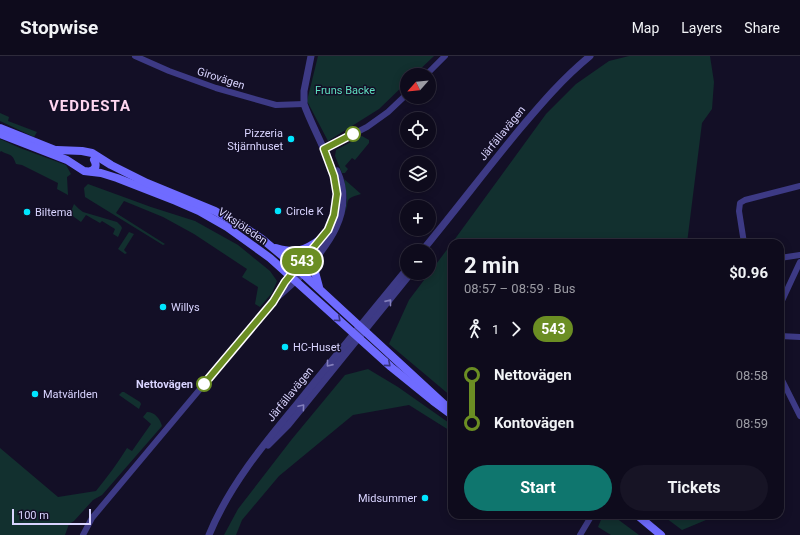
<!DOCTYPE html>
<html lang="en">
<head>
<meta charset="utf-8">
<style>
	body { margin:0; font-family:Roboto,sans-serif; background:#171425; color:#f1f3f6; height:100vh; display:flex; flex-direction:column; font-size:15px; white-space:nowrap }
	* { box-sizing:border-box; margin:0 }
	p { font-size:13px; color:#9b9ba3 }
	.icon { flex:none; width:22px; height:22px; fill:none; stroke:currentColor; stroke-width:2; stroke-linecap:round; stroke-linejoin:round }
	.map { position:relative; flex:1; overflow:hidden }
	.panel { position:absolute; left:448px; top:183px; width:336px; height:280px; display:flex; flex-direction:column; background:#0e0b1c; border-radius:12px; box-shadow:0 2px 10px #0003,0 0 0 1px #2e2b3b }
	.panel>* { flex:none }
	.badge { padding:0 8px; border-radius:13px; font-size:14px; line-height:26px }
	.needle { width:26px; rotate:243deg }
	.controls { position:absolute; left:400px; top:12px; display:grid; gap:8px }
	.controls a { display:grid; place-items:center; width:36px; height:36px; border-radius:50%; background:#0e0b1c; box-shadow:0 2px 10px #0003,0 0 0 1px #2e2b3b; font-size:20px }
	.scale { position:absolute; left:12px; bottom:10px; width:79px; box-sizing:border-box; padding-left:4px; border:2px solid #d9d4ff; border-top:0; font-size:11px; line-height:14px; white-space:nowrap; color:#d9d4ff; -webkit-text-stroke:3px #130f26; paint-order:stroke }
	.map>.badge { position:absolute; translate:-50% -50%; box-shadow:0 0 0 2px #fff }
	.legs { display:flex; align-items:center; gap:6px; height:44px; padding:0 16px; font-size:13px }
	.legs p { margin-inline-start:auto }
	.headline { display:flex; align-items:center; justify-content:space-between; height:68px; padding:0 16px }
	h1 { font-size:22px; font-weight:700; line-height:30px }
	.cta { display:flex; gap:8px; margin-top:auto; padding:8px 16px }
	.cta a { flex:1; height:46px; border-radius:24px; background:#0f766e; color:#fff; font-size:16px; font-weight:700; line-height:46px; text-align:center }
	.cta a+a { background:#171425; color:#f1f3f6 }
	ul { padding:0 16px; list-style:none }
	li { display:flex; align-items:center; gap:14px; height:48px; font-size:15px }
	li i { display:grid; place-items:center; width:6px; height:100%; margin:0 5px; background:currentColor }
	li i::after { content:''; width:10px; height:10px; margin:-5px; border:3px solid; border-radius:50%; background:#0e0b1c }
	li p { margin-inline-start:auto }
	li:first-child i { background:linear-gradient(#0000 50%,currentColor 0) }
	li:last-child i { background:linear-gradient(currentColor 50%,#0000 0) }
	header { display:flex; align-items:center; gap:24px; box-sizing:border-box; height:56px; padding:0 20px; background:#0e0b1c; border-bottom:1px solid #2e2b3b }
	header strong { font-size:19px }
	nav { display:flex; gap:22px; margin-inline-start:auto; font-size:14px }
	.map>svg:first-child { display:block }
</style>
</head>
<body>
<header>
<strong>Stopwise</strong>
<nav><a>Map</a><a>Layers</a><a>Share</a></nav>
</header>
<div class="map">
<svg width="800" height="479" viewBox="0 0 800 479">
	<rect width="100%" height="100%" fill="#130f26"/>
	<g fill="#12302f">
		<polygon points="318,0 434,0 414,19 407,19 407,26 379,53 328,85 307,45"/>
		<polygon points="629,0 710,0 714,26 712,53 702,67 687,187 452,187 546,58 576,28 609,5"/>
		<polygon points="0,57 9,61 8,65 37,76 34,81 0,65"/>
		<polygon points="362,80 369,84 369,87 355,104 352,102 345,110 348,113 345,117 342,117 335,100 336,94"/>
		<path d="M0,83L20,92L66,109L71,118L67,121L68,139L57,133L58,127L22,109L16,108C12,96 9,100 1,95L0,96Z"/>
		<path d="M344,123L361,138C343,143 350,144 345,157L347,143Z"/>
		<polygon points="88,128 151,151 195,165 238,189 270,215 277,225 272,237 260,251 255,248 258,231 242,221 247,213 194,178 163,161 124,145 116,157 165,188 163,189 85,141 84,132"/>
		<polygon points="74,148 79,153 83,156 117,166 121,170 122,172 118,181 113,178 115,173 102,165 100,167 86,159 81,166 70,158"/>
		<polygon points="129,176 134,178 124,194 127,197 125,198 118,193"/>
		<polygon points="452,187 452,341 389,288 409,244"/>
		<polygon points="368,313 398,331 452,369 452,376 409,349 353,359 279,420 242,464 236,479 224,479 238,453 292,383 345,319"/>
		<polygon points="122,336 124,336 140,346 141,348 139,353 119,339"/>
		<path d="M147,356C155,356 160,363 162,370L102,439L93,444L74,465L69,468L65,479H0V392L58,441L96,435C107,421 118,407 127,392L132,395L151,368L143,361Z"/>
		<polygon points="603,459 612,459 639,479 611,479 598,471"/>
		<polygon points="662,459 718,459 682,474"/>
	</g>
	<g fill="none" stroke-linecap="round" stroke-linejoin="round">
		<g stroke="#3d3a85" stroke-width="6">
			<polyline points="135,0 169,15 216,32 276,49 304,48"/>
			<polyline points="426,19 445,0"/>
			<polyline points="324,93 367,71 388,56 407,38"/>
			<polyline points="744,187 739,155 740,147 745,144 800,130"/>
			<polyline points="780,202 800,199"/>
			<polyline points="277,242 296,225"/>
			<polyline points="780,249 800,206"/>
			<polyline points="780,280 800,281"/>
			<polyline points="780,320 800,360"/>
			<polyline points="83,479 92,462 273,246 285,226 290,219"/>
			<polyline points="580,479 592,459"/>
		</g>
		<g stroke="#3d3a85" stroke-width="7">
			<path d="M422,195C455,155 486,114 519,74C541,48 563,22 590,0"/>
			<path d="M290,219C303,205 317,191 328,175C354,133 318,88 304,48V35L311,0"/>
			<path d="M296,225C323,194 357,160 337,115"/>
			<polyline points="268,389 288,369 411,217"/>
			<path d="M209,479C229,430 263,389 297,348C333,303 370,258 407,213"/>
		</g>
		<g stroke="#6f6bff" stroke-width="8">
			<polyline points="0,72 60,96"/>
			<polyline points="0,78 67,104 84,115 101,117 117,122 176,145 199,155 227,171 270,202 391,311 433,345 452,359"/>
			<polyline points="57,94 82,95 92,97 111,109 147,127 215,155 247,173 262,183 291,207 446,350"/>
			<path d="M91,115C96,113 97,109 94,104"/>
			<path d="M276,192C296,198 304,195 321,183"/>
			<polyline points="314,204 315,216 319,231"/>
			<polyline points="637,459 661,479"/>
		</g>
	</g>
	<defs><path id="oneway-chevron" d="M-2-3.5L2.5 0L-2 3.5" fill="none" stroke-width="1.6" stroke-linecap="round" stroke-linejoin="round"/></defs>
	<g stroke="#837fbc">
		<use href="#oneway-chevron" transform="translate(389 246) rotate(-51)"/>
		<use href="#oneway-chevron" transform="translate(329 308) rotate(129)"/>
		<use href="#oneway-chevron" transform="translate(302 351) rotate(-50)"/>
	</g>
	<g stroke="#38347d">
		<use href="#oneway-chevron" transform="translate(338 263) rotate(42)"/>
		<use href="#oneway-chevron" transform="translate(388 308) rotate(41)"/>
	</g>
	<g fill="none" stroke-linecap="round" stroke-linejoin="round">
		<defs>
			<polyline id="line-1" points="204,328 273,246 285,226 328,174 334,159 337,138 334,120 324,93 353,78"/>
		</defs>
		<use href="#line-1" stroke="#fff" stroke-width="9"/>
		<use href="#line-1" stroke="#6b8e23" stroke-width="6"/>
	</g>
	<g fill="#fff" stroke="#6b8e23" stroke-width="2">
		<circle cx="353" cy="78" r="7"/>
		<circle cx="204" cy="328" r="7"/>
	</g>
	<g fill="#00e5ff" stroke="#130f26" stroke-width="1.5">
		<circle cx="291" cy="83" r="4"/>
		<circle cx="278" cy="155" r="4"/>
		<circle cx="27" cy="156" r="4"/>
		<circle cx="163" cy="251" r="4"/>
		<circle cx="285" cy="291" r="4"/>
		<circle cx="35" cy="338" r="4"/>
		<circle cx="425" cy="442" r="4"/>
	</g>
	<g text-anchor="middle" stroke-width="3" stroke-linejoin="round" paint-order="stroke">
		<g font-size="11" fill="#d9d4ff" stroke="#130f26">
			<text transform="translate(221 22) rotate(18)" y="4">Girovägen</text>
			<text transform="translate(502 77) rotate(-51)" y="4">Järfällavägen</text>
			<text transform="translate(243 170) rotate(34)" y="4">Viksjöleden</text>
			<text transform="translate(290 338) rotate(-51)" y="4">Järfällavägen</text>
		</g>
		<g font-size="11" fill="#5fe0c0" stroke="#130f26">
			<text x="345" y="38">Fruns Backe</text>
		</g>
		<g font-size="11" fill="#d9d4ff" stroke="#130f26" text-anchor="start">
			<text x="283" y="81" text-anchor="end">Pizzeria<tspan x="283" dy="13">Stjärnhuset</tspan></text>
			<text x="286" y="159">Circle K</text>
			<text x="35" y="160">Biltema</text>
			<text x="171" y="255">Willys</text>
			<text x="293" y="295">HC-Huset</text>
			<text x="43" y="342">Matvärlden</text>
			<text x="417" y="446" text-anchor="end">Midsummer</text>
		</g>
		<g font-size="11" font-weight="bold" fill="#d9d4ff" stroke="#130f26" text-anchor="end">
			<text x="193" y="332">Nettovägen</text>
		</g>
		<g font-size="15" font-weight="bold" letter-spacing="1" fill="#ffd6f0" stroke="#130f26">
			<text x="90" y="55">VEDDESTA</text>
		</g>
	</g>
</svg>
<div class="controls">
<a><svg class="needle" viewBox="-14 -14 28 28"><path d="M0-13l5 13h-10z" fill="#e53935"/><path d="M0 13l5-13h-10z" fill="#9b9ba3"/></svg></a>
<a><svg class="icon" aria-label="locate" viewBox="0 0 24 24"><circle cx="12" cy="12" r="6"/><path d="M12 2v4M12 18v4M2 12h4M18 12h4"/></svg></a>
<a><svg class="icon" aria-label="layers" viewBox="0 0 24 24"><path d="M12 4l9 5-9 5-9-5zM3 14l9 5 9-5"/></svg></a>
<a>+</a>
<a>−</a>
</div>
<div class="scale">100 m</div>
<b class="badge" style="left:302px;top:205px;background:#6b8e23;color:#fff">543</b>
<section class="panel">
<div class="headline"><div><h1>2 min</h1><p>08:57 – 08:59 · Bus</p></div><b>$0.96</b></div>
<div class="legs"><svg class="icon" aria-label="walk" viewBox="0 0 24 24"><circle cx="13" cy="4" r="2"/><path d="M13 8l-2 6 4 7M11 14l-3 7M7 12l3-4h3l4 4"/></svg>1<svg class="icon" aria-label="forward" viewBox="0 0 24 24"><path d="M9 5l7 7-7 7"/></svg><b class="badge" style="background:#6b8e23;color:#fff">543</b></div>
<ul>
<li><i style="color:#6b8e23"></i><b>Nettovägen</b><p>08:58</p></li>
<li><i style="color:#6b8e23"></i><b>Kontovägen</b><p>08:59</p></li>
</ul>
<div class="cta"><a>Start</a><a>Tickets</a></div>
</section>
</div>
</body>
</html>
